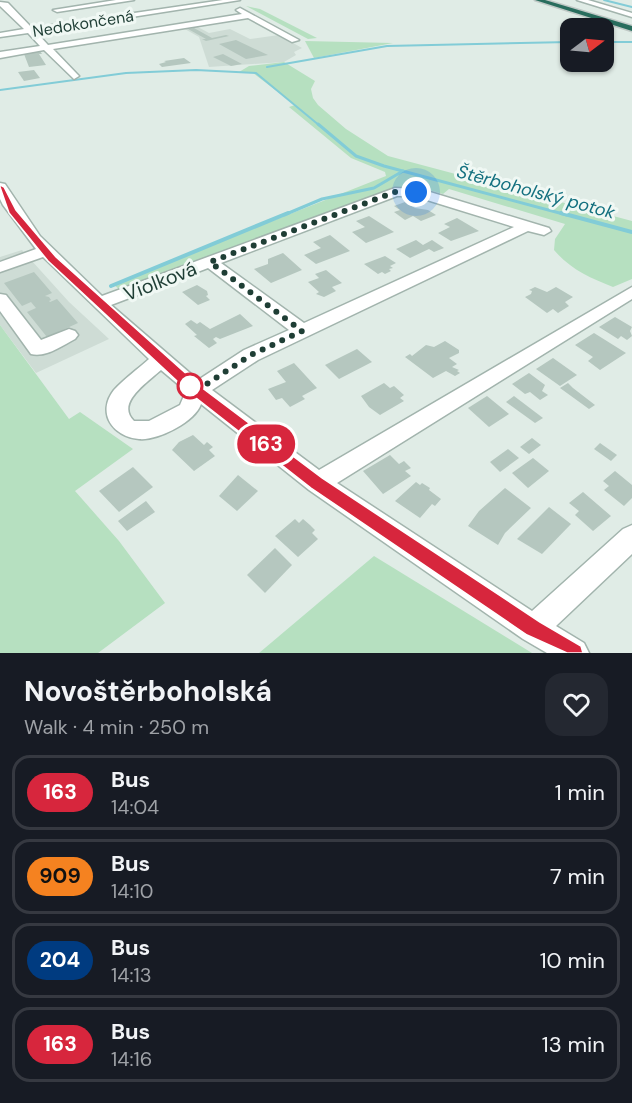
<!DOCTYPE html>
<html lang="en">
<head>
<meta charset="utf-8">
<style>
	body { margin:0; font-family:"DM Sans",sans-serif; background:#242831; color:#f1f3f6; height:100vh; display:flex; flex-direction:column; font-size:22px; white-space:nowrap }
	* { box-sizing:border-box; margin:0 }
	p { font-size:20px; color:#9ea1a6 }
	.icon { flex:none; width:33px; height:33px; fill:none; stroke:currentColor; stroke-width:2; stroke-linecap:round; stroke-linejoin:round }
	.map { position:relative; height:653px; overflow:hidden }
	.sheet { display:flex; flex-direction:column; background:#171b24; flex:1 }
	.sheet>* { flex:none }
	.badge { padding:0 12px; border-radius:20px; font-size:21px; line-height:39px }
	.needle { width:39px; rotate:74deg }
	.fabs { position:absolute; left:560px; top:18px; display:grid; gap:12px }
	.fabs a { display:grid; place-items:center; width:54px; height:54px; border-radius:12px; background:#171b24; box-shadow:0 2px 4px #0004; font-size:30px }
	.you { position:absolute; width:30px; height:30px; margin:-15px; border:4px solid #fff; border-radius:50%; background:#1a73e8; box-shadow:0 0 0 9px #1a73e833 }
	.map>.badge { position:absolute; translate:-50% -50%; box-shadow:0 0 0 3px #fff }
	.round { display:grid; place-items:center; flex:none; width:63px; height:63px; border-radius:18px; background:#242831 }
	.overview { display:flex; align-items:center; justify-content:space-between; height:102px; padding:0 24px }
	h1 { font-size:28px; font-weight:700; line-height:45px }
	ul { padding:0; list-style:none }
	li { display:flex; align-items:center; gap:18px; height:75px; margin:0 12px 9px; padding:0 12px; border:3px solid #363941; border-radius:18px }
	li div { flex:1 }
	li b { display:block; font-size:22px }
	li em { font-style:normal }
	li .badge { min-width:66px; font-weight:700; text-align:center }
	.map>svg:first-child { display:block }
</style>
</head>
<body>
<div class="map">
<svg width="632" height="653" viewBox="0 0 632 653">
	<rect width="100%" height="100%" fill="#e0ece6"/>
	<g fill="#cedcd5">
		<polygon points="196,26 209,33 230,29 250,39 279,35 302,48 294,52 296,55 284,62 209,67 199,37 183,28"/>
		<polygon points="22,250 69,302 109,339 36,373 0,325 0,257"/>
	</g>
	<g fill="#b6e0c0">
		<polygon points="246,6 260,9 317,38 308,39"/>
		<polygon points="305,41 393,43 314,58"/>
		<path d="M284,62L315,81L311,89L313,98L318,105L346,129L388,156L632,221V279L613,287C590,278 570,269 554,250L555,239L565,224L449,189L443,194L422,188L396,187L120,290L113,284L386,176L385,172L351,158L289,107L295,105L253,73L239,72L249,66Z"/>
		<polygon points="0,325 69,419 80,412 133,449 75,491 119,541 165,603 98,653 0,653"/>
		<polygon points="374,556 532,653 259,653"/>
	</g>
	<g fill="none" stroke-linecap="round" stroke-linejoin="round">
		<g stroke="#82ccd7" stroke-width="2">
			<polyline points="604,0 632,7"/>
			<polyline points="603,42 632,42"/>
			<polyline points="267,67 387,46 570,42"/>
			<polyline points="0,90 126,73 196,70 256,73 320,126"/>
		</g>
		<g stroke="#82ccd7" stroke-width="3">
			<polyline points="318,124 356,156 384,166 567,215"/>
			<polyline points="284,215 322,199 374,188 403,171"/>
		</g>
		<g stroke="#82ccd7" stroke-width="4">
			<polyline points="561,213 632,232"/>
			<polyline points="111,286 288,213"/>
		</g>
	</g>
	<g fill="#b5c7bf">
		<polygon points="194,28 212,38 226,35 229,36 206,41 202,39 206,39 188,29"/>
		<polygon points="236,40 268,55 246,59 219,44"/>
		<polygon points="40,51 42,54 39,54 46,65 29,67 24,54"/>
		<polygon points="223,54 242,64 231,66 213,57"/>
		<polygon points="184,58 191,63 162,67 159,64 166,62 164,61"/>
		<polygon points="34,70 40,78 24,81 18,72"/>
		<polygon points="405,202 415,208 428,210 436,215 421,221 413,216 405,220 394,212 400,210 394,206"/>
		<polygon points="369,216 394,232 366,243 352,232 365,227 356,221"/>
		<polygon points="457,218 479,231 451,241 438,233 450,227 444,224"/>
		<polygon points="330,235 350,251 316,264 304,255 321,248 313,242"/>
		<polygon points="416,240 423,245 432,240 444,248 434,252 429,249 410,258 396,249"/>
		<polygon points="283,253 302,270 271,283 254,269 268,264 268,259"/>
		<polygon points="385,256 396,263 390,266 393,268 389,269 391,271 385,274 382,272 378,274 364,264"/>
		<polygon points="326,270 342,283 332,287 336,291 324,297 316,294 319,292 308,282 319,278 315,274"/>
		<polygon points="34,272 52,293 45,296 49,297 51,300 49,301 50,302 57,299 78,323 47,337 27,312 36,308 31,302 22,306 4,283"/>
		<polygon points="197,285 207,291 208,295 206,296 210,300 198,305 182,292"/>
		<polygon points="535,287 547,292 556,287 573,297 565,302 569,306 558,313 553,309 547,313 525,297 531,294 532,291 529,290"/>
		<polygon points="240,314 253,326 220,339 216,337 213,339 217,343 209,348 194,336 197,335 185,324 191,320 197,324 200,322 210,329"/>
		<polygon points="615,317 632,327 630,331 632,336 627,340 621,336 618,339 599,327"/>
		<polygon points="594,333 626,353 600,370 588,361 593,357 575,345"/>
		<polygon points="445,341 459,350 459,353 449,358 457,364 452,367 459,370 457,371 460,373 455,376 446,371 433,378 405,357 410,354 412,356 426,345 434,347"/>
		<polygon points="357,349 372,362 339,379 325,365"/>
		<polygon points="553,358 577,375 560,386 536,369"/>
		<polygon points="294,363 317,388 302,396 305,399 290,407 282,398 276,400 268,389 286,382 277,371"/>
		<polygon points="529,373 545,385 542,391 548,395 540,400 530,392 525,394 512,384"/>
		<polygon points="384,383 390,388 394,386 404,395 400,398 404,401 380,415 369,407 361,396"/>
		<polygon points="568,383 573,388 595,405 589,409 560,388"/>
		<polygon points="487,396 509,414 489,427 468,408"/>
		<polygon points="514,396 543,418 535,423 506,402"/>
		<polygon points="193,435 204,445 207,442 213,447 209,450 215,456 194,471 172,450 179,442"/>
		<polygon points="532,438 541,445 529,454 520,447"/>
		<polygon points="600,443 617,455 611,461 594,449"/>
		<polygon points="508,449 519,458 500,472 490,462"/>
		<polygon points="390,455 399,464 404,461 411,468 405,471 411,476 383,494 363,471"/>
		<polygon points="533,458 549,471 528,488 512,473"/>
		<polygon points="133,467 153,487 119,512 99,491"/>
		<polygon points="615,471 632,485 632,498 624,506 604,490 609,486 603,481"/>
		<polygon points="238,475 258,491 237,511 219,496"/>
		<polygon points="416,482 420,485 422,483 430,488 429,490 441,499 435,506 432,504 420,518 395,501"/>
		<polygon points="505,488 531,508 505,533 498,545 468,526 479,511"/>
		<polygon points="583,492 611,516 593,531 575,515 579,511 569,503"/>
		<polygon points="146,501 155,512 127,531 118,521"/>
		<polygon points="549,507 571,524 542,554 517,539"/>
		<polygon points="295,519 299,523 303,519 310,525 315,530 312,533 318,539 298,557 275,536"/>
		<polygon points="275,548 292,565 265,593 247,575"/>
	</g>
	<g fill="none" stroke-linecap="round" stroke-linejoin="round">
		<defs>
			<g id="minor">
				<polygon points="116,0 134,0 57,12 53,10"/>
				<polygon points="223,0 240,0 36,32 48,45 242,14 236,10 240,8 299,40 292,42 248,18 53,49 77,74 79,76 74,79 44,50 0,58 0,52 40,46 28,33 0,37 0,33 24,29 0,6 0,2 8,3 32,28"/>
				<polygon points="577,0 588,0 632,13 632,17"/>
				<path d="M0,183L5,184L40,236L102,296L395,188L420,189L549,228L551,231L544,235L528,231L258,360L212,390L319,470L632,287V299L337,483L532,611L623,529L632,525V554L556,626L584,643L589,653H547L523,639L309,490L201,404C195,422 157,441 139,439C113,437 96,413 114,390C124,379 138,369 149,359L43,257L0,272V262L36,249L3,205L0,199ZM397,196H414L514,227L304,323L221,263ZM208,268L289,330L244,350L198,380L111,305ZM161,370L186,391L180,405L149,421H134C115,403 148,382 161,370Z"/>
				<path d="M0,294L6,295L41,340L69,329L75,331L78,335L75,339C63,345 46,358 31,354L0,311Z"/>
			</g>
			<polygon id="highway" points="535,0 545,0 632,26 632,31"/>
		</defs>
		<use href="#minor" stroke="#a2b4ad" stroke-width="3"/>
		<use href="#highway" stroke="#c0c9c6" stroke-width="3"/>
		<use href="#minor" fill="#fff" fill-rule="evenodd"/>
		<use href="#highway" fill="#286d5d" fill-rule="evenodd"/>
	</g>
	<polygon fill="#d7263d" stroke="#fff" stroke-width="1.5" points="0,185 4,187 16,210 56,257 201,387 322,478 540,622 581,646 583,653 567,653 527,635 311,488 191,394 48,261 9,213 0,187"/>
	<g fill="none" stroke-linecap="round" stroke-linejoin="round">
		<polyline stroke="#1f3e35" stroke-width="6" stroke-dasharray="0 10.8" points="190,386 196,391 251,355 302,331 210,262 395,192 416,192"/>
	</g>
	<circle fill="#fff" stroke="#d7263d" stroke-width="3" cx="190" cy="386" r="12"/>
	<g text-anchor="middle" stroke-width="6" stroke-linejoin="round" paint-order="stroke">
		<g font-size="16" fill="#1f3e35" stroke="#f0f8f4">
			<text transform="translate(83 23) rotate(-9)" y="6">Nedokončená</text>
		</g>
		<g font-size="18" font-style="italic" fill="#13707f" stroke="#f0f8f4">
			<text transform="translate(536 192) rotate(15)" y="6">Štěrboholský potok</text>
		</g>
		<g font-size="20" fill="#1f3e35" stroke="#f0f8f4">
			<text transform="translate(160 281) rotate(-21)" y="7">Violková</text>
		</g>
	</g>
</svg>
<div class="fabs">
<a><svg class="needle" viewBox="-14 -14 28 28"><path d="M0-13l5 13h-10z" fill="#e53935"/><path d="M0 13l5-13h-10z" fill="#9ea1a6"/></svg></a>
</div>
<div class="you" style="left:416px;top:192px"></div>
<b class="badge" style="left:266px;top:444px;background:#d7263d;color:#fff">163</b>
</div>
<section class="sheet">
<div class="overview"><div><h1>Novoštěrboholská</h1><p>Walk · 4 min · 250 m</p></div><a class="round"><svg class="icon" aria-label="heart" viewBox="0 0 24 24"><path d="M12 20l-8-8c-3-5 5-10 8-4 3-6 11-1 8 4z"/></svg></a></div>
<ul>
<li><span class="badge" style="background:#d7263d;color:#fff">163</span><div><b>Bus</b><p>14:04</p></div><em>1 min</em></li>
<li><span class="badge" style="background:#f58220;color:#111">909</span><div><b>Bus</b><p>14:10</p></div><em>7 min</em></li>
<li><span class="badge" style="background:#003b80;color:#fff">204</span><div><b>Bus</b><p>14:13</p></div><em>10 min</em></li>
<li><span class="badge" style="background:#d7263d;color:#fff">163</span><div><b>Bus</b><p>14:16</p></div><em>13 min</em></li>
</ul>
</section>
</body>
</html>
